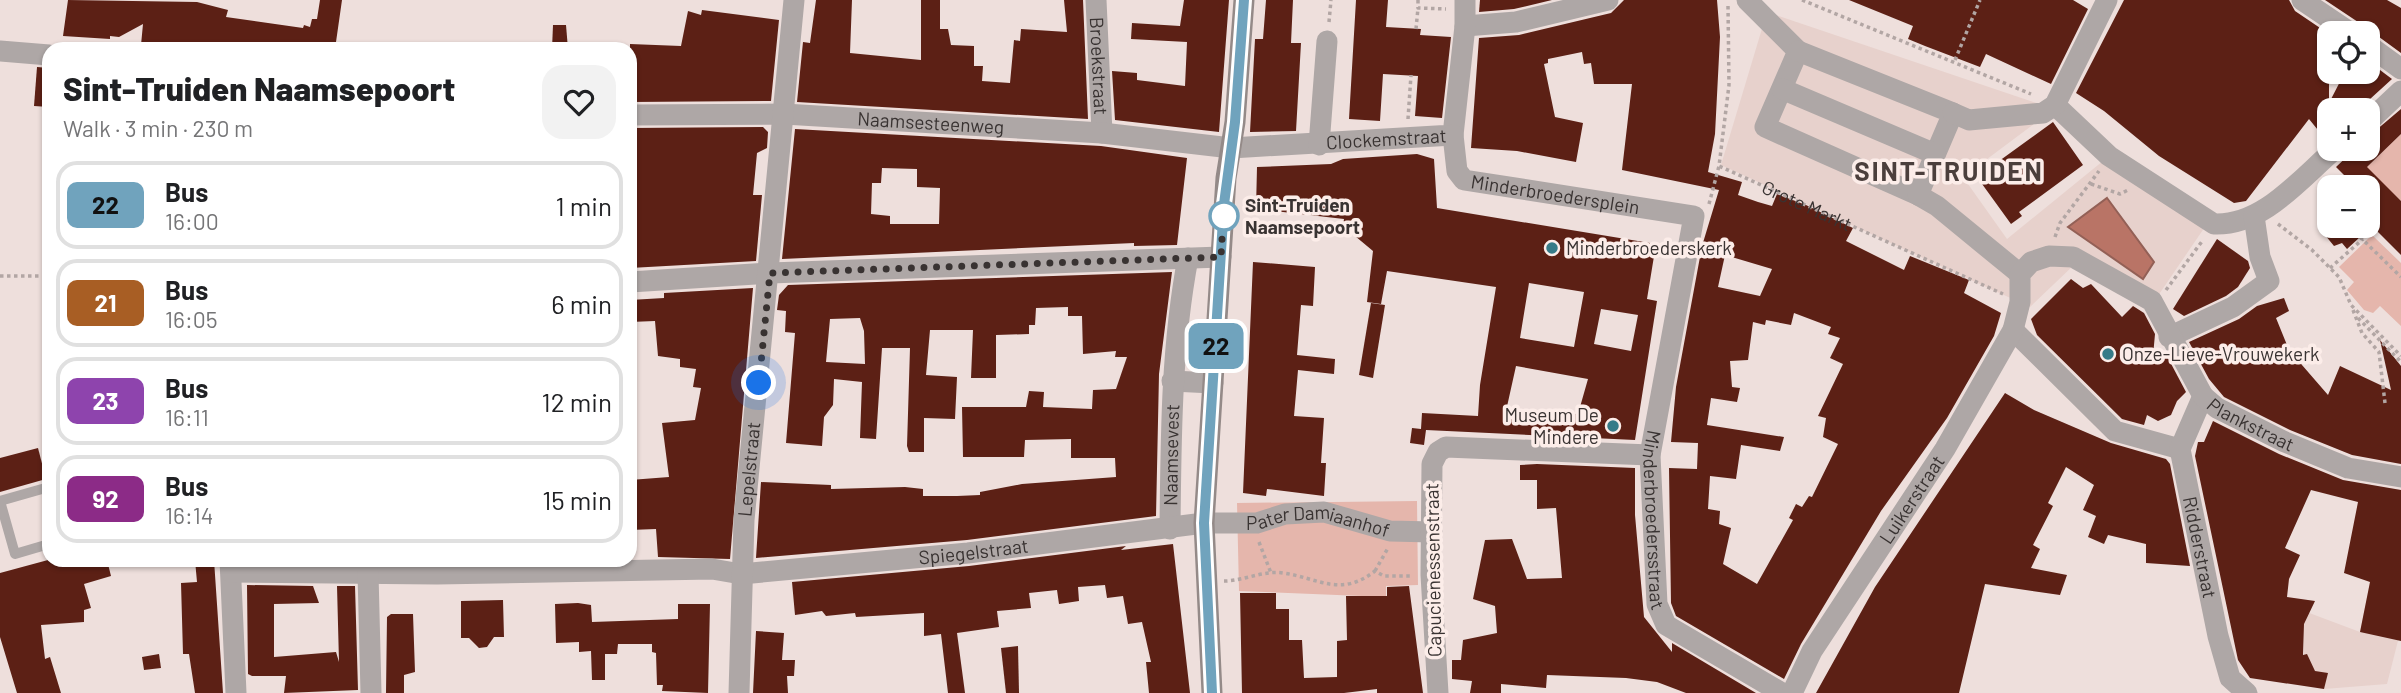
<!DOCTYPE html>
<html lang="en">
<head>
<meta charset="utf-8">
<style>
	body { margin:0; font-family:Barlow,sans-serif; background:#f2f2f2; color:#202124; height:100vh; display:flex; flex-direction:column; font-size:26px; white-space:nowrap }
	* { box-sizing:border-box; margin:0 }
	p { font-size:23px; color:#757577 }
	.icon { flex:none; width:38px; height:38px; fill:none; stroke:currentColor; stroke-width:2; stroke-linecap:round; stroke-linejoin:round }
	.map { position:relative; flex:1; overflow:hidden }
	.drawer { position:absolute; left:42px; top:42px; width:595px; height:525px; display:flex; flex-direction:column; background:#fff; border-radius:21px; box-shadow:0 2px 5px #0004 }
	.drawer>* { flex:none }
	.badge { padding:0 14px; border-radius:10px; font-size:24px; line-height:46px }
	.controls { position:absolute; left:2317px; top:21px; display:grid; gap:14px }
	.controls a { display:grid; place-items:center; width:63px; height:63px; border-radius:14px; background:#fff; box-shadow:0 2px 5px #0004; font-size:35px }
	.you { position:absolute; width:35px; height:35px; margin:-18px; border:5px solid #fff; border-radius:50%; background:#1a73e8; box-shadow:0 0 0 10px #1a73e833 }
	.map>.badge { position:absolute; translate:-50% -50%; box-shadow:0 0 0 4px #fff }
	.round { display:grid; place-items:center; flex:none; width:74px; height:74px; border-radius:21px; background:#f2f2f2 }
	.head { display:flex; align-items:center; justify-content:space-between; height:119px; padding:0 21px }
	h1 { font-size:33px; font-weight:800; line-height:52px }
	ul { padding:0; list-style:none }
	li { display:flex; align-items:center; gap:21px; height:88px; margin:0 14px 10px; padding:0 7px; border:4px solid #e0e0e0; border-radius:21px }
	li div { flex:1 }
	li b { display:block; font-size:26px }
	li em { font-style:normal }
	li .badge { min-width:77px; font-weight:700; text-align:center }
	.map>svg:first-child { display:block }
</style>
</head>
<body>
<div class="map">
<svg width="2401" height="693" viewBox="0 0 2401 693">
	<rect width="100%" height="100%" fill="#eedfdc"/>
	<g fill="#e7d1cc">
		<polygon points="1767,12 2054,109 1963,177 2007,239 2114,152 2211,218 2149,309 2075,264 2030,307 1721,165"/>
		<polygon points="2389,488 2401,490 2401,629 2387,684 2324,689 2327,674 2304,670 2304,611 2360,632"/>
	</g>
	<g fill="#e5b6ac">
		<polygon points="2401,134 2401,201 2366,168"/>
		<polygon points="2372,235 2401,263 2401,326 2380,306 2373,313 2364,310 2347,290 2354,282 2339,267"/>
		<polygon points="1417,501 1418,585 1386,586 1386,597 1239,591 1237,503"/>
	</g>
	<polygon fill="#b97466" stroke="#936056" stroke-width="2" points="2107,198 2154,262 2143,279 2068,227"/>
	<g fill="#5c2015" fill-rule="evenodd">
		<polygon points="68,0 197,2 228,10 226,17 303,28 304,25 310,27 312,19 317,19 320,0 342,0 335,49 159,49 141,45 143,24 119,37 110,36 110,39 63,36"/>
		<polygon points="816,0 852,0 850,53 921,60 921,0 940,0 940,29 948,29 951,45 974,46 974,66 983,66 982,81 1010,83 1014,40 1020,41 1021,29 1067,32 1064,0 1083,0 1088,119 797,102 803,42 810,43"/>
		<polygon points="1184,0 1229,0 1219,132 1115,120 1112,71 1137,73 1137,80 1185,86 1187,42 1131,39 1132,23 1180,26"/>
		<polygon points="1266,0 1293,0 1291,43 1301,43 1296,131 1250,132 1255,39 1263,39"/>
		<polygon points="1356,0 1388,0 1386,27 1421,29 1420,35 1451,37 1442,118 1415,116 1418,76 1383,74 1380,121 1349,119"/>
		<polygon points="1480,0 1552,0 1514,9 1479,12"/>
		<path d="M1624,0H1717L1720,37L1715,134L1708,172L1742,182L1738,195L1758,202L1772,206L1777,194L1806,205L1853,228L1846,241L1904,270L1910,256L1969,280L1964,293L2001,313L1994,336L1947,418L1881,511L1801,644L1784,679L1676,616L1671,603L1669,468L1697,469L1698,443L1671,442L1676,387L1702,246L1719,190L1622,170L1632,84H1594L1591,63L1584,64L1582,52L1548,59V63L1544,64L1555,117L1583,123L1576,162L1517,151L1471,148L1479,38L1519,35L1611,13ZM1725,255L1772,269L1760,296L1718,287ZM1794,313L1831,327L1828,334L1840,338L1830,358L1843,364L1818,416L1826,418L1823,437L1838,444L1812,497L1809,496L1802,507L1796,504L1789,518L1793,520L1757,584L1723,564L1731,528L1719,524L1720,511L1708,509L1710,476L1736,479L1741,445L1780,451L1784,437L1707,425L1711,398L1737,402L1740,388L1732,387L1730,361L1748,360L1753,322L1765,325L1766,320L1791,325Z"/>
		<polygon points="1849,0 2073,0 2088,9 2051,84 1986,54 1980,67 1925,46 1908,39 1913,26"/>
		<polygon points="2124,0 2289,0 2295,11 2329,34 2329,103 2345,72 2368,72 2368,61 2392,79 2358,110 2329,110 2329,138 2326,140 2309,119 2246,201 2234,203 2159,156 2104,111 2076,93"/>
		<polygon points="2325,0 2387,0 2401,8 2401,53 2375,34 2364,33 2358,22"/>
		<polygon points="702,10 779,20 771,101 630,102 630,44 681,46 688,11 701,15"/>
		<polygon points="553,25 566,25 568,49 552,49"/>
		<polygon points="37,67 49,68 49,107 34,106"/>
		<polygon points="2401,109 2401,134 2367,167 2401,201 2401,255 2372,226 2347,249 2342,243 2334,246 2325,235 2337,226 2371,226 2368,222 2368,187 2356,187 2336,167 2355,149 2368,149 2368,137"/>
		<polygon points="2053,122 2083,165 2019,212 2022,216 2011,224 1977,177"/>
		<polygon points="763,127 768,132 767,148 757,153 753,195 762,195 756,261 630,268 630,128"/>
		<path d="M795,129L1101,146L1187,158L1177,245L1134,246V243L782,259ZM882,168L917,169V187L940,188L939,224H890V216L871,214L872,183H881Z"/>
		<path d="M1417,154L1434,159L1437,208L1656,244L1647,299L1657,301L1635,440L1426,430L1424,445L1410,443L1412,428L1421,429L1422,413L1478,416L1480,385L1496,287L1387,271L1381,304L1367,302L1373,251L1343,226L1344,219L1256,209L1257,167L1331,164L1343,159ZM1529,283L1584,292L1574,347L1520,338ZM1601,309L1638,315L1631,351L1594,344ZM1516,366L1588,379L1578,414L1506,411Z"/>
		<polygon points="2217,239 2248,261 2250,268 2238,287 2226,296 2184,316 2173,309"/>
		<polygon points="1253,262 1315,267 1313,306 1301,305 1297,355 1335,359 1334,374 1298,370 1294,416 1324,418 1321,463 1326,463 1324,496 1267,489 1266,496 1243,493"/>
		<path d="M1172,272L1159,374L1156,516L967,540L756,558L761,482L831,485V489L905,487L923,489V496H957L980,495V492L1022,484L1116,477L1115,458H1071V439L1025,440L1024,457H963L962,407H1026L1029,391L1044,392L1043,407L1092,409L1093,390L1116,389L1127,357H1115L1116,351L1083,354L1082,316H1068V307L1036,308L1035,325H1029V334L996,335V378H971L973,330H930L926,375L957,377L955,419L924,418V452H909L907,446L910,348H882L876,439L860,438L862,382L834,379L833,405L824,417L822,446L786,443L795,333L785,332L786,311L777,310L779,295L788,285ZM860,318L864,331L865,364L826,362L830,319Z"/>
		<polygon points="2071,279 2083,288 2091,284 2122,317 2133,306 2144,313 2155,334 2153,356 2160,352 2168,358 2186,392 2177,401 2171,415 2158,421 2147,415 2144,425 2122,419 2037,335 2031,319"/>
		<polygon points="753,288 730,559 658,557 656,529 630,530 630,480 669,477 662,423 695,420 701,388 693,387 696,369 680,367 680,359 658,356 655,321 630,322 630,300 664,298 664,293"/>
		<polygon points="2284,298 2289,311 2276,318 2289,350 2328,395 2340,366 2391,390 2380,340 2401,366 2401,464 2352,455 2290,430 2224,397 2209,379 2189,342 2239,319 2257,306"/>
		<polygon points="1371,303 1385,305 1373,378 1359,375"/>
		<polygon points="2005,393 2034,410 2111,443 2166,459 2170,464 2190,566 2146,563 2146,544 2108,535 2104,544 2088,537 2096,516 2083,510 2094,485 2066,467 2048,503 2053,506 2033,545 2040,549 2031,568 2067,575 2060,595 1985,584 1959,693 1816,693 1875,587"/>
		<polygon points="2213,421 2279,454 2343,480 2401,490 2401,641 2360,632 2370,582 2344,573 2358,502 2311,490 2285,548 2300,555 2289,579 2287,597 2315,601 2304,624 2303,655 2307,654 2315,671 2328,673 2324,689 2250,678 2238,660 2195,456 2198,442 2204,442"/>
		<polygon points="38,448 46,479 0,492 0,458"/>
		<polygon points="1537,464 1635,468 1635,515 1644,617 1672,652 1672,643 1756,693 1686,693 1657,682 1626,678 1547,675 1546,688 1501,684 1501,693 1470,693 1472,681 1452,679 1452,660 1461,660 1463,640 1497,633 1495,606 1473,599 1485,540 1512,539 1527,579 1562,578 1556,508 1537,509 1537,480 1520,480 1520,465"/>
		<polygon points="1173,544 1190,693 1149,693 1146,662 1151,662 1142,622 1128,624 1123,596 1107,598 1105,585 1078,587 1079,601 1059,604 1057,590 1029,593 1031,608 997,611 999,627 957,633 965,693 948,693 941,634 924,636 924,613 856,617 855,613 826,616 822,611 795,615 792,582 969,566 1126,546 1121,550"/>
		<polygon points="48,560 107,560 111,576 84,584 91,608 84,610 84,622 41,625 45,659 50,657 61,693 17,693 0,637 0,573"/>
		<polygon points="195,560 214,560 223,693 195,693 189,654 183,654 181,583 197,582"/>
		<polygon points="247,585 313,586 319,603 274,604 274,657 336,652 339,662 337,586 355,586 358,690 284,693 286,676 252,676 248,674"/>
		<polygon points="1409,586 1423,693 1377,693 1377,689 1344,693 1242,693 1240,593 1276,593 1276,609 1289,609 1289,640 1302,640 1304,678 1337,677 1337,641 1347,640 1346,596 1387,596 1387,587"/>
		<polygon points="503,600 504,637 494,637 487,647 479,648 469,638 461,638 461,601"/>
		<polygon points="578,603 591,605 592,622 678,619 678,604 710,604 708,693 662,691 663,685 657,685 656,653 652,652 652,644 618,644 617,654 605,654 605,680 592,680 591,651 579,652 579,642 556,643 555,604"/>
		<polygon points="391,614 413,614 415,672 404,675 404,693 386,693 387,617"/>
		<polygon points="756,631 784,633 782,660 795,660 794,676 787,676 788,693 753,693"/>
		<polygon points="1018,646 1019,693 1006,693 1001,648"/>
		<polygon points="159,654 161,668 144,670 142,657"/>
	</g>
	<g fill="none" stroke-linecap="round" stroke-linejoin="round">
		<g stroke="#b2a6a4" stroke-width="3.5" stroke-dasharray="3.5 3.5" stroke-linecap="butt">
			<polyline points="1418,0 1418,8 1446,9"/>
			<polyline points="1802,0 2031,94"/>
			<path id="s1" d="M1728,6L1729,85L1719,166L2003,294"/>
			<polyline points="1329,22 1331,0"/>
			<polyline points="1416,29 1418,8"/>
			<polyline points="1955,60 1980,0"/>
			<polyline points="1408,119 1411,75"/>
			<polyline points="2091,184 2120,194 2128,190"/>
			<polyline points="1709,204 1719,166"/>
			<polyline points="2278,224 2312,250 2339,277 2351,305 2401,356"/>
			<polyline points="2055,237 2060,223 2099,171"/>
			<polyline points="2360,237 2401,277"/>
			<polyline points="2330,268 2363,239"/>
			<polyline points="0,276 49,276"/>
			<polyline points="2166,290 2203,240"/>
			<polyline points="2353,310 2362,333 2379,352 2385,403"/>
			<polyline points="2358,318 2401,362"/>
			<polyline points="1259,542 1271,573"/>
			<polyline points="1375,571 1388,548"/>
			<path d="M1224,581C1243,581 1264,570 1283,573C1319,578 1340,598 1375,571L1384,576H1411"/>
		</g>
		<polyline stroke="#aea7a6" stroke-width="10" points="49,487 0,501 15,554 49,544"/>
		<g stroke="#aea7a6" stroke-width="21">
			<path id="s2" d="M1096,0L1102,133"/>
			<polyline points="1747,0 1798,51 1765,127 1918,195 1937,206 2020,274"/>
			<polyline points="2302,0 2351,33"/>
			<polyline points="1465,26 1516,22 1608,0"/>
			<polyline points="2368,45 2401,69"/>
			<polyline points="0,51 49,55"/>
			<polyline points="1798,51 1953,113 1918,195"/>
			<polyline points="1782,89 1935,154"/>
			<path d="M2055,105L2109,156L2214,224C2263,226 2300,179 2335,149"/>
			<polyline points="1953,113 1969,120 2043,113 2055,105 2107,0"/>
			<path id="s3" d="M630,115L784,114L1102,133L1231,148L1453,135L1465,26V0"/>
			<polyline points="2368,122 2401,91"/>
			<path id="s4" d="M1453,135L1457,171L1464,180L1694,216L1650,455L1657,604L1666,625L1782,693"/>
			<polyline points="1319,145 1327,41"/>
			<polyline points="630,282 770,273 1221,257"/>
			<polyline points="2013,330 2115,431 2180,449"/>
			<polyline points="2169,337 2233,307 2269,281 2260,257 2254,216"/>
			<polyline points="1172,381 1213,383"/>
			<path id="s5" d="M2203,396L2180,449L2218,636L2230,678L2247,693"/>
			<path id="s6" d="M1170,529C1171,438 1171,348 1188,258"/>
			<polyline points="230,560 236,693"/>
			<path id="s7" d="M231,572L437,574L712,569L741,574L968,553L1204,523H1257L1285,514L1324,512L1390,531L1432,532"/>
			<polyline points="368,573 371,693"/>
			<path id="s8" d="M739,693L744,520L794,0"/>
			<polyline points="1438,693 1431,575 1432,464 1438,452 1446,447 1650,455"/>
			<path id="s9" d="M1792,693L1812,651L1945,449L2013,330L2020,302V274L2031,262L2049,256L2073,257L2152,301L2203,396L2217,408L2285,442L2348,468L2401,477"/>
		</g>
		<polyline stroke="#948a88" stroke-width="21" points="1212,693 1204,523 1226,178 1235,122 1244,0"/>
	</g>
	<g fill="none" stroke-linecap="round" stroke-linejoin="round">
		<defs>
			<polyline id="line" points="1212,693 1204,523 1224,204 1235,122 1244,0"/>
		</defs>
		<use href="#line" stroke="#fff" stroke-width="16"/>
		<use href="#line" stroke="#70a3bd" stroke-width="10"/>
		<polyline stroke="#393332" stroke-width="7" stroke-dasharray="0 12.6" points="759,383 770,273 1221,257 1224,204 1224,216"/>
	</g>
	<circle fill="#fff" stroke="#70a3bd" stroke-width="3.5" cx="1224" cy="216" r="14"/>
	<g fill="#367b88" stroke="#fcede9" stroke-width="2.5">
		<circle cx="1552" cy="248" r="7"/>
		<circle cx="2108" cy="354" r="7"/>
		<circle cx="1613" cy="426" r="7"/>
	</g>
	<g text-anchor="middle" stroke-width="7" stroke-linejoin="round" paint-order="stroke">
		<g font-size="19" fill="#393332" stroke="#fcede9">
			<text dy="7" stroke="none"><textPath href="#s2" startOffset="66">Broekstraat</textPath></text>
			<text dy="7" stroke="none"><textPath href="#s3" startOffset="301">Naamsesteenweg</textPath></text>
			<text dy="7" stroke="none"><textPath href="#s3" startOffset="758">Clockemstraat</textPath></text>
			<text dy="7" stroke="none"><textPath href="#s4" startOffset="140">Minderbroedersplein</textPath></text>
			<text dy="7" stroke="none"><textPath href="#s1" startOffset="257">Grote Markt</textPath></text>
			<text dy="7" stroke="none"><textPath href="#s9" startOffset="796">Plankstraat</textPath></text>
			<text dy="7" stroke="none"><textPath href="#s6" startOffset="74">Naamsevest</textPath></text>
			<text dy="7" stroke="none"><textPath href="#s8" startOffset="224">Lepelstraat</textPath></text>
			<text dy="7" stroke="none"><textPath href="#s9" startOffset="228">Luikerstraat</textPath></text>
			<text dy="7" stroke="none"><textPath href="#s4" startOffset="588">Minderbroedersstraat</textPath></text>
			<text dy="7" stroke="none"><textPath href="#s7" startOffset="1092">Pater Damiaanhof</textPath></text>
			<text dy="7" stroke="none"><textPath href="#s5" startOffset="158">Ridderstraat</textPath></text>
			<text dy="7" stroke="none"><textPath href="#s7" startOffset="744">Spiegelstraat</textPath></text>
			<text transform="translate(1433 570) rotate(-91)" y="7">Capucienessenstraat</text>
		</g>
		<g font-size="19" font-weight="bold" fill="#393332" stroke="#fcede9" text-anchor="start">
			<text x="1245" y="212">Sint-Truiden<tspan x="1245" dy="22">Naamsepoort</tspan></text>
		</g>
		<g font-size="19" fill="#393332" stroke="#fcede9" text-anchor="start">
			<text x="1566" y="255">Minderbroederskerk</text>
			<text x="2122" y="361">Onze-Lieve-Vrouwekerk</text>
			<text x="1599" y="422" text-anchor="end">Museum De<tspan x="1599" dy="22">Mindere</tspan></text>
		</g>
		<g font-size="26" font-weight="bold" letter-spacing="2" fill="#4b3f3c" stroke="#fcede9">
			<text x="1949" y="181">SINT-TRUIDEN</text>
		</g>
	</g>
</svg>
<div class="controls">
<a><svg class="icon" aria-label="locate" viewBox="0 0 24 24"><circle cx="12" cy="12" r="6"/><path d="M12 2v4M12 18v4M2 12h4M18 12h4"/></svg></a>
<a>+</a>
<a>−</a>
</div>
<div class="you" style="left:759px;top:383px"></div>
<b class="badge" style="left:1216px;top:346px;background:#70a3bd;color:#111">22</b>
<section class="drawer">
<div class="head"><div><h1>Sint-Truiden Naamsepoort</h1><p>Walk · 3 min · 230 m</p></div><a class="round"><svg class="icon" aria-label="heart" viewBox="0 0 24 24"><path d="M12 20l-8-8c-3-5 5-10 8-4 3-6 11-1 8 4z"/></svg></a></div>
<ul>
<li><span class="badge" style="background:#70a3bd;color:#111">22</span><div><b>Bus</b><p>16:00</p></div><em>1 min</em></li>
<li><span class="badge" style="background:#a85e24;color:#fff">21</span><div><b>Bus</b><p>16:05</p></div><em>6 min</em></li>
<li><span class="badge" style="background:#8e44ad;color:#fff">23</span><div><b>Bus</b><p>16:11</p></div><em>12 min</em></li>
<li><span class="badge" style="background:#8c2b87;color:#fff">92</span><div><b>Bus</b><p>16:14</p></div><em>15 min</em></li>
</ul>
</section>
</div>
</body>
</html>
